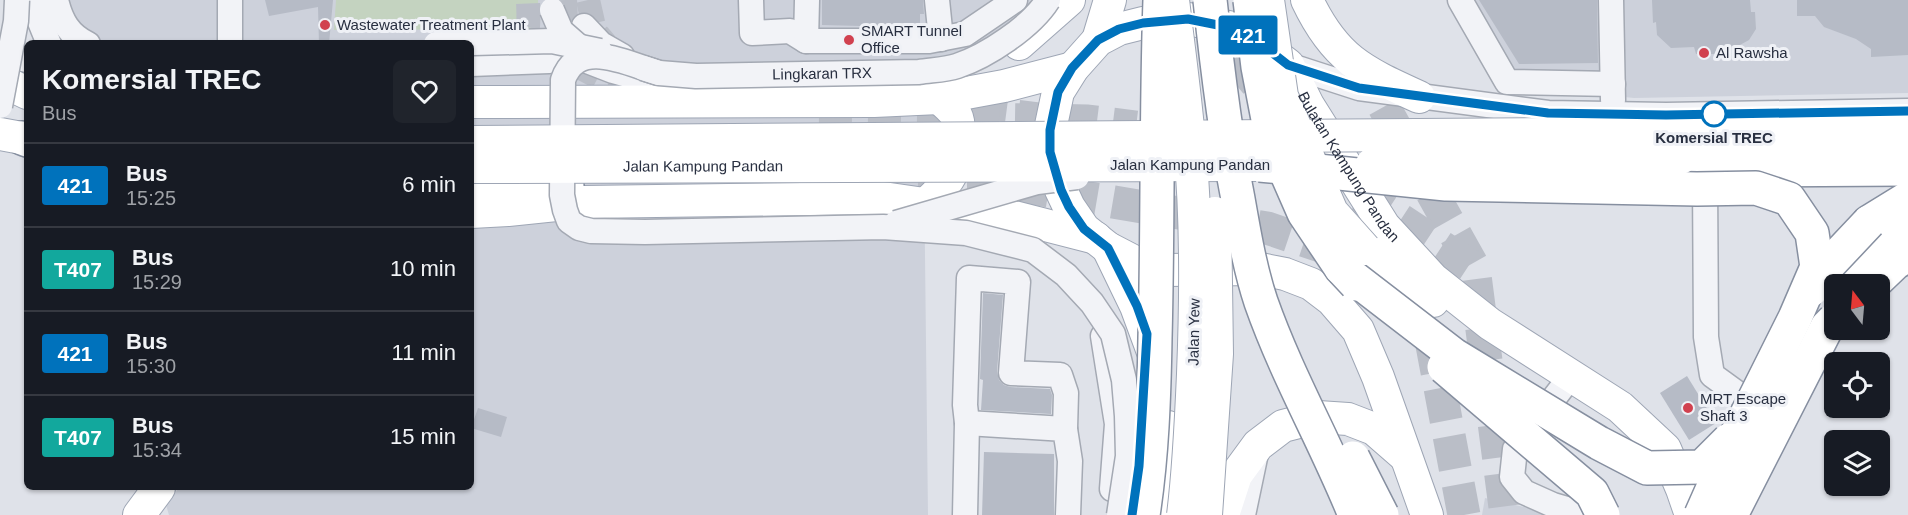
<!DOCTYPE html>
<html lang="en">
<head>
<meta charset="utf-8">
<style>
	body { margin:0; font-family:Arial,sans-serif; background:#20242c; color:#f1f3f6; height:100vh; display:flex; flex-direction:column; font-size:22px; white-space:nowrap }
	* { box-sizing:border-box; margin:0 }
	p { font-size:20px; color:#9ea1a6 }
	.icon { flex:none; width:33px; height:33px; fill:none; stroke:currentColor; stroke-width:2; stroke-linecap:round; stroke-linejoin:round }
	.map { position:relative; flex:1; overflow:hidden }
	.sheet { position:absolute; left:24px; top:40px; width:450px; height:450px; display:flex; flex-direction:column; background:#171b24; border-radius:9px; box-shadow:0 2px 4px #0004 }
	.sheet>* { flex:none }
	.badge { padding:0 12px; border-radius:4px; font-size:21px; line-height:39px }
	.needle { width:39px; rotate:344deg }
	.buttons { position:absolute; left:1824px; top:274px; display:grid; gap:12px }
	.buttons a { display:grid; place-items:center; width:66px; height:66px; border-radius:9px; background:#171b24; box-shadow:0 2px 4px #0004; font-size:30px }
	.map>.badge { position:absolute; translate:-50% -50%; box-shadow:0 0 0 3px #fff }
	.round { display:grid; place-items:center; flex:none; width:63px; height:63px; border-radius:9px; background:#20242c }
	.head { display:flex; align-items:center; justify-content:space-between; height:102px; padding:0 18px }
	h1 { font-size:28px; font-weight:700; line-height:45px }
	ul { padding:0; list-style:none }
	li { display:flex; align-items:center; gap:18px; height:84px; padding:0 18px; border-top:2px solid #363941 }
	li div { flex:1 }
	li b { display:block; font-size:22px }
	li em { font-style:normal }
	li .badge { min-width:66px; font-weight:700; text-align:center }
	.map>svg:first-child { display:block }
</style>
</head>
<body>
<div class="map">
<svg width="1908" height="515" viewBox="0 0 1908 515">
	<rect width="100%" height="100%" fill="#dfe2e9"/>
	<g fill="#cdd1db">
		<polygon points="47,0 1041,0 979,49 938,61 878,65 718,63 923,83 928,515 169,515 166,505 179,488 471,488 471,44 61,43 49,15"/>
		<polygon points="1448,0 1908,0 1908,93 1634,98 1501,84"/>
		<polygon points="1485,498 1559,515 1482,515"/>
	</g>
	<polygon fill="#c4d3c0" points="336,0 538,0 539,29 334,30"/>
	<g fill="#b6bbc6">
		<polygon points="265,0 333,0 329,44 319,44 318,7 269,16"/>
		<polygon points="822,0 923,0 924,14 920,14 920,24 899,24 899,27 822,25"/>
		<polygon points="1479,0 1597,0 1598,63 1519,64"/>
		<polygon points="1652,0 1750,0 1751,12 1755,12 1756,29 1749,40 1738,46 1717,47 1715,54 1696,54 1694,47 1671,48 1657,35 1656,22 1653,23"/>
		<polygon points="1797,0 1908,0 1908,55 1871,57 1871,49 1856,39 1824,27 1815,16 1797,16"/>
		<polygon points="983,293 1003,295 997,372 999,380 1004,385 1010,387 1050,389 1052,395 1051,414 981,410 983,380 980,379"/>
		<polygon points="1687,376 1716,423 1689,440 1660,393"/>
		<polygon points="478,408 507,417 501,437 471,428"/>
		<polygon points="984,452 1054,454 1054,515 982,515"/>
	</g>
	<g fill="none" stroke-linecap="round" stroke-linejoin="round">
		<g stroke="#babec7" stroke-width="24" stroke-dasharray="24 12" stroke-linecap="butt">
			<polyline points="565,0 566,21"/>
			<polyline points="588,0 595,31 606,44"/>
			<path d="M505,54C531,34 529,32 528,0"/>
			<polyline points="577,66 611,84 652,91"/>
			<polyline points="947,104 967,105 1088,121"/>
		</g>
		<g stroke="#babec7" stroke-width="33" stroke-dasharray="33 16" stroke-linecap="butt">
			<polyline points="1204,20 1270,100"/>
			<polyline points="1360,64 1474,268 1506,515"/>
			<polyline points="819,116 1088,121 1136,127"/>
			<polyline points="918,188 1025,187 1267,228 1344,254"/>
			<polyline points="1358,196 1378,205 1474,268"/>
			<polyline points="1431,340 1464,515"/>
		</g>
		<defs>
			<g id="minor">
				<polyline points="35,0 38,17 49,44"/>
				<path d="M56,0C61,21 69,35 88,44"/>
				<polyline points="230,0 230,44"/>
				<polyline points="751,0 752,33 790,31 806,41 929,41 965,34 1015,0"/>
				<polyline points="937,0 941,39"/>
				<polyline points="1460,0 1507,82 1613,84"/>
				<polyline points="1611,0 1613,100"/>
				<polyline points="584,26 601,44 622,56"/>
				<polyline points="806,41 807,0"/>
				<polyline points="0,54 27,60"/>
				<polyline points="582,59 613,71 663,85"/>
				<polyline points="471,64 549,61 559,56 567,49"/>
				<polyline points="1288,65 1359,88 1548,113 1666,115 1908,111"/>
				<polyline points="1705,179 1706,337 1712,375 1745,399 1766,411"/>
				<polyline points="1103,336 1117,424 1112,489"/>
				<polyline points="1571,376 1515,449 1512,477 1524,492 1553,505 1587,515"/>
				<polyline points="967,423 1065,429 1070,461 1068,515"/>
				<polyline points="965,515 967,423 965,405 969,278 1018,282 1011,373 1060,375 1066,393 1065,429"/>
				<polyline points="1243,515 1256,453"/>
			</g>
			<g id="major">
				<path d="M1307,0C1335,59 1362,71 1419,97"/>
				<polyline points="1098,40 1110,0"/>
				<polyline points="1019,44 1069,0"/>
				<polyline points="0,80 27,93"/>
				<polyline points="471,102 874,101 939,98 1004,86 1073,68"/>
				<polyline points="1683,133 1904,128"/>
				<polyline points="0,134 27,139"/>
				<polyline points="1681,158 1908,149"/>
				<path d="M927,203C949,183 962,164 959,133C959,127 959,121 956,115C952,109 945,103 939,98"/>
				<polyline points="471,212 508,210 585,202 883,198 1014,217 1096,238"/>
				<polyline points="1108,248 1136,306 1153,352"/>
				<polyline points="1365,249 1433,301"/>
				<polyline points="1845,285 1862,265 1908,228"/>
				<polyline points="139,515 159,488"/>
				<polyline points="1160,515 1164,495 1168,427"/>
				<polyline points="1223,515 1236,475 1258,445 1283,426 1318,417 1348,419 1374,429 1405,456"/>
				<path id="s1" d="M1427,515L1378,377L1358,330L1332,300L1311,284L1285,274L1260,269L1164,270L1133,261L1108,248L1084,229L1069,207L1061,190L1050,152V130L1058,92L1073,68L1098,40L1119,29L1143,23L1188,19L1243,30L1288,65L1308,105L1384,226L1433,279L1490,324L1620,407L1665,449L1682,489L1691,515"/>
			</g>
			<g id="highway">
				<polyline points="22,138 27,140"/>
				<polyline points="1738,170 1908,169"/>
				<polyline points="471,185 567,186"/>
				<polyline points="1869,222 1908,198"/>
				<polyline points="1872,285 1895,263 1908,255"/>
			</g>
		</defs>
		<use href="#minor" stroke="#a4a9b3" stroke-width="27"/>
		<use href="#major" stroke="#9ea6b5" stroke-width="34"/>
		<use href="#highway" stroke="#868fa0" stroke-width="36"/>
		<use href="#minor" stroke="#f2f3f7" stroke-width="24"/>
		<use href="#major" stroke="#fff" stroke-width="32"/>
		<use href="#highway" stroke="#fff" stroke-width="33"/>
		<defs>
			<g id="minor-bridge">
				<polyline points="552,10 561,31 577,45"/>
				<polyline points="436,44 552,41 600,51"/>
				<path id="s2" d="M643,68L659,73L696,76L919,72C931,70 945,70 957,66C987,56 1031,27 1048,0"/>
				<path d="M659,73C628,64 578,37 563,80L562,195L565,210L569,221L579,228L591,231L645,232L883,227L966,233L1033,250L1066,275L1092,303L1113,334L1124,380L1127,416L1128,456L1119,515"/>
				<polyline points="0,106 16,21 17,0"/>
				<polyline points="896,223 1037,182 1077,177"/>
			</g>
			<g id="major-bridge">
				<path d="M1173,0C1179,50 1186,100 1190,150C1197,224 1196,299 1193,374C1191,421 1189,468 1183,515"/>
				<polyline points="1268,0 1282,96 1332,212 1365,249"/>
				<polyline points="471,142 1683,133"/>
				<polyline points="1372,164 1681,158"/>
				<path id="s3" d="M471,167L1256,165"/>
				<polyline points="1206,515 1217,354 1215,213"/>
			</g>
			<g id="highway-bridge">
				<path d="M1210,0C1217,67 1225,133 1238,199C1244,233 1250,269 1261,302C1287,376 1326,443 1355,515"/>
				<polyline points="1250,0 1258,67 1272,140 1304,213 1341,268 1356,284"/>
				<polyline points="1260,165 1446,184 1697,189 1756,188 1789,199 1812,233 1817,267 1795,318 1736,436 1701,515"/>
				<polyline points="1341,268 1454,355 1599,443 1647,468 1702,467 1729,440"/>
				<polyline points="1811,290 1819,275 1869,222"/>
				<polyline points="1444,367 1592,493 1603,515"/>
				<polyline points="1353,458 1382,515"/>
				<path d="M1143,515C1152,456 1154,397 1155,338C1158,225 1156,112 1160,0"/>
				<polyline points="1731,515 1827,327 1834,320"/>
			</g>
		</defs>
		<use href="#minor-bridge" stroke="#a4a9b3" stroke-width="27" stroke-linecap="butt"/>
		<use href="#major-bridge" stroke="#9ea6b5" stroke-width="34" stroke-linecap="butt"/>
		<use href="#highway-bridge" stroke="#868fa0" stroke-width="36" stroke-linecap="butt"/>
		<use href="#minor-bridge" stroke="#f2f3f7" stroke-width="24"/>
		<use href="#major-bridge" stroke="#fff" stroke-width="32"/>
		<use href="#highway-bridge" stroke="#fff" stroke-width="33"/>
	</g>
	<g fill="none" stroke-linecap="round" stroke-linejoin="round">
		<defs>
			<polyline id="line" points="1132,515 1139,466 1147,334 1137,306 1108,248 1084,229 1069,207 1061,190 1050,152 1050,130 1058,92 1072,68 1098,40 1119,29 1143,23 1188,19 1243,30 1288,65 1359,88 1548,113 1666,115 1908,111"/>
		</defs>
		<use href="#line" stroke="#fff" stroke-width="14"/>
		<use href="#line" stroke="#0072bc" stroke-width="9"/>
	</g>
	<g fill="#d1414f" stroke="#eff1f6" stroke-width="2">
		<circle cx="325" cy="25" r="6"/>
		<circle cx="849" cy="40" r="6"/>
		<circle cx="1704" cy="53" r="6"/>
		<circle cx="1688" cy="408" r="6"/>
	</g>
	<circle fill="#fff" stroke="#0072bc" stroke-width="3" cx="1714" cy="114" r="12"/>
	<g text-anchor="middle" stroke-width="6" stroke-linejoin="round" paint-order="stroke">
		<g font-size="15" fill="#282f40" stroke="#eff1f6" text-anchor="start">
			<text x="337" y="30">Wastewater Treatment Plant</text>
			<text x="861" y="36">SMART Tunnel<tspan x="861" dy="17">Office</tspan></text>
			<text x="1716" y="58">Al Rawsha</text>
			<text x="1700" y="404">MRT Escape<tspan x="1700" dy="17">Shaft 3</tspan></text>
		</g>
		<g font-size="15" fill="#282f40" stroke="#eff1f6">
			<text dy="5" stroke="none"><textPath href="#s2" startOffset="180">Lingkaran TRX</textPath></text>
			<text x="1190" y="170">Jalan Kampung Pandan</text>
			<text dy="5" stroke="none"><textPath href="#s1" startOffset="1041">Bulatan Kampung Pandan</textPath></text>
			<text dy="5" stroke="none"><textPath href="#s3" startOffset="232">Jalan Kampung Pandan</textPath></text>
			<text transform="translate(1194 332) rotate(-89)" y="5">Jalan Yew</text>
		</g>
		<g font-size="15" font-weight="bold" fill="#282f40" stroke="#eff1f6">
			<text x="1714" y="143">Komersial TREC</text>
		</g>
	</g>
</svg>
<div class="buttons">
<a><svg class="needle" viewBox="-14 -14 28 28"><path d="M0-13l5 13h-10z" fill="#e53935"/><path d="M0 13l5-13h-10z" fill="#9ea1a6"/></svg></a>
<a><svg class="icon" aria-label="locate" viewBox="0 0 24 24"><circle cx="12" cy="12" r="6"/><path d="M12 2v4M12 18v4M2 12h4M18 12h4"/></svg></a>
<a><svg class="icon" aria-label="layers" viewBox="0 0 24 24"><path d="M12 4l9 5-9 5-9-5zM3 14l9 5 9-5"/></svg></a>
</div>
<b class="badge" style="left:1248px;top:35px;background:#0072bc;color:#fff">421</b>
<section class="sheet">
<div class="head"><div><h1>Komersial TREC</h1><p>Bus</p></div><a class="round"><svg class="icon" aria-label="heart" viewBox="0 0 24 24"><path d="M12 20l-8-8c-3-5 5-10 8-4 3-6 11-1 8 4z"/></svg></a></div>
<ul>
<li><span class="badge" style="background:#0072bc;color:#fff">421</span><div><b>Bus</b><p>15:25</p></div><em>6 min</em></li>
<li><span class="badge" style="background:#12a89d;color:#fff">T407</span><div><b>Bus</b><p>15:29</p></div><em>10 min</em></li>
<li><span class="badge" style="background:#0072bc;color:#fff">421</span><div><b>Bus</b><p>15:30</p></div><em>11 min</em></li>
<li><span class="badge" style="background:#12a89d;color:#fff">T407</span><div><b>Bus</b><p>15:34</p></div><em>15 min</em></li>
</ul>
</section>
</div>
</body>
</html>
